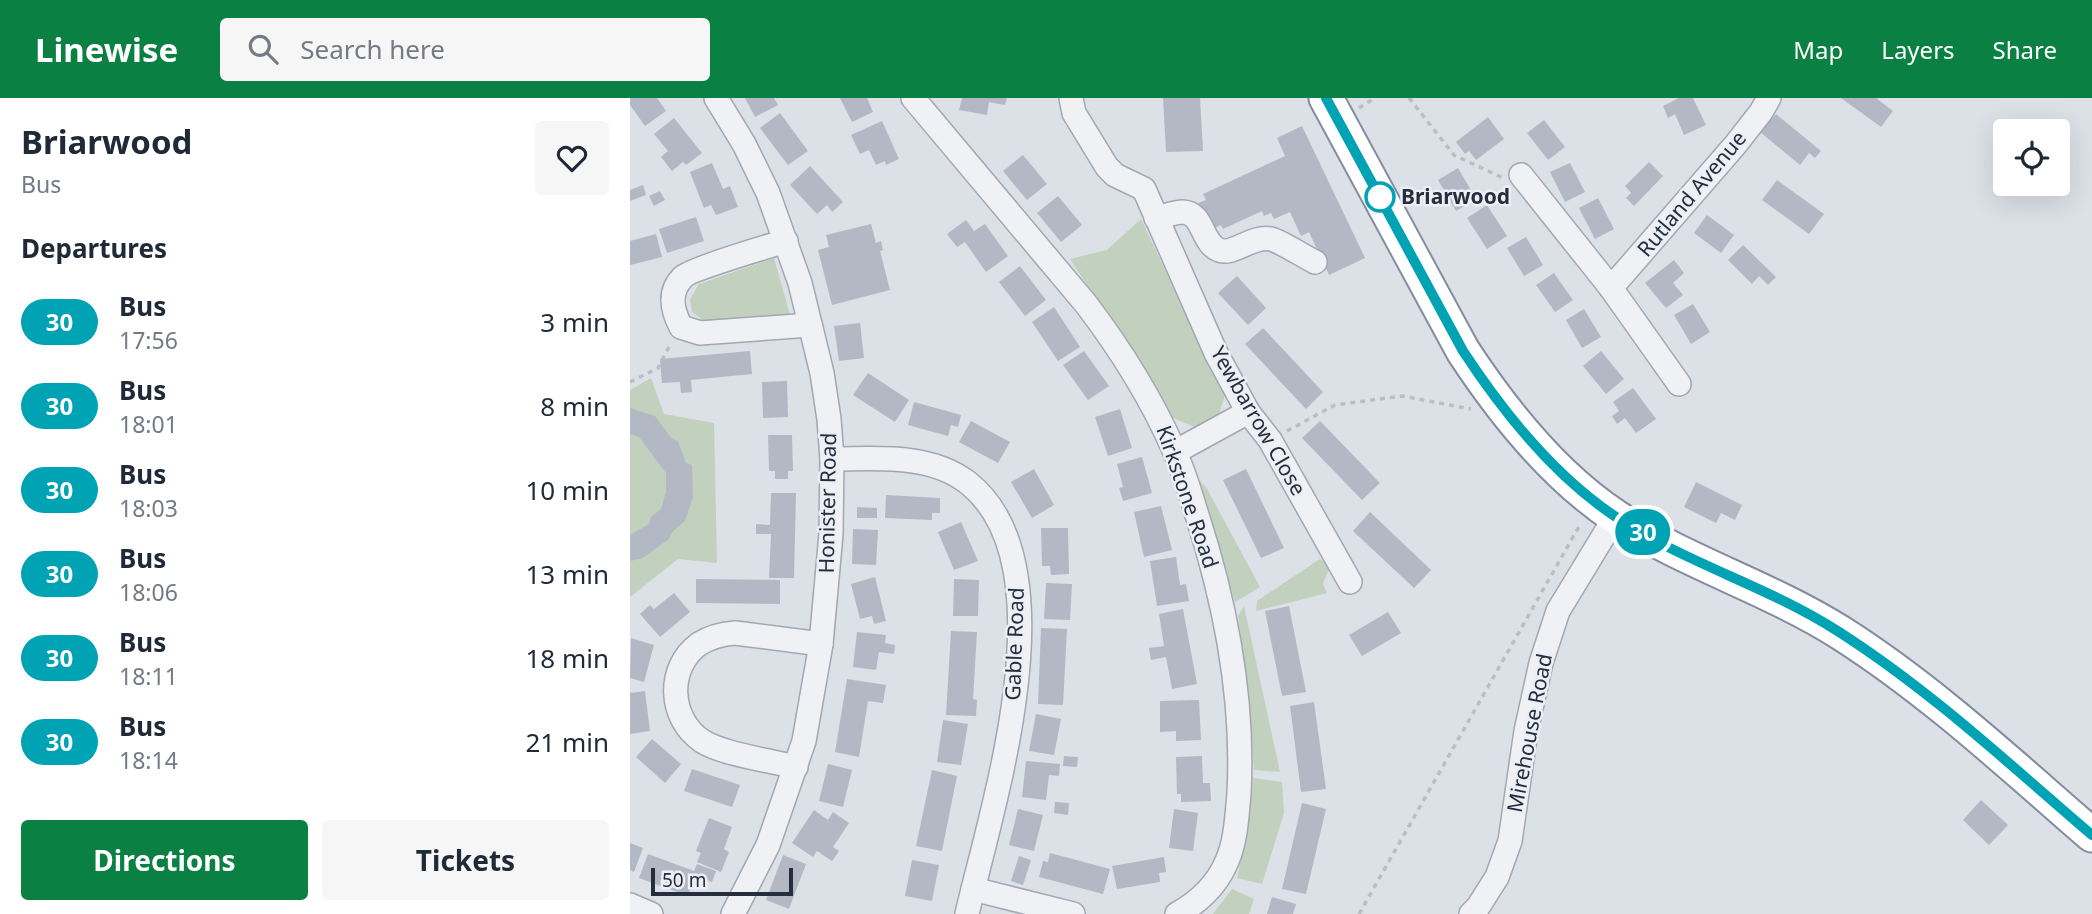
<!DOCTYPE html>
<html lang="en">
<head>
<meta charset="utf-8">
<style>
	body { margin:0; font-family:"Noto Sans",sans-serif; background:#f6f6f7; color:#1f2937; height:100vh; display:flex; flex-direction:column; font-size:26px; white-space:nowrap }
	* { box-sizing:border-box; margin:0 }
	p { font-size:23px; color:#747a83 }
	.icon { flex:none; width:38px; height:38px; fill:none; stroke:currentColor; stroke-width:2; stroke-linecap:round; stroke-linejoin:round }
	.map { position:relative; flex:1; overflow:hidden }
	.side { display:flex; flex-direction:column; background:#fff; width:630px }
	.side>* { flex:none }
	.badge { padding:0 14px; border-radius:23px; font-size:24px; line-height:46px }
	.buttons { position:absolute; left:1363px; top:21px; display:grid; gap:14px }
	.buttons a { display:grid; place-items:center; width:77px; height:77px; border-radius:7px; background:#fff; box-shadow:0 7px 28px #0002; font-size:35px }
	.scale { position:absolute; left:21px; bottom:18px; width:142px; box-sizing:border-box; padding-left:7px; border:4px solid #262e3d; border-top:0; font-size:19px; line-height:24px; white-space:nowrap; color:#262e3d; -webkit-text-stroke:5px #eceff5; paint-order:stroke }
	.map>.badge { position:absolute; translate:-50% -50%; box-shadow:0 0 0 4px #fff }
	h2 { padding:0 21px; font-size:26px; line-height:63px }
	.round { display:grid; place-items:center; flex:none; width:74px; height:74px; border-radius:7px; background:#f6f6f7 }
	.summary { display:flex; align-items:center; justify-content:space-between; height:119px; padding:0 21px }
	h1 { font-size:33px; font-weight:700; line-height:52px }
	.cta { display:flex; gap:14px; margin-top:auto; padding:14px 21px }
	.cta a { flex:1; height:80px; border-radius:7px; background:#0b8043; color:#fff; font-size:28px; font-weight:700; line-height:80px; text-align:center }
	.cta a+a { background:#f6f6f7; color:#1f2937 }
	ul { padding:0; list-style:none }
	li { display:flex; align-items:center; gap:21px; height:84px; padding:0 21px }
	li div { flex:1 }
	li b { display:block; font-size:26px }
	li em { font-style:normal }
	li .badge { min-width:77px; font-weight:700; text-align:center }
	header { display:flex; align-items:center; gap:42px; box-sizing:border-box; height:98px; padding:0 35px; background:#0b8043; color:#fff }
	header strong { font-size:33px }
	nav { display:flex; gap:38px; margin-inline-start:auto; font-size:24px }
	.search { width:490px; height:63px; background:#f6f6f7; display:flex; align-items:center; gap:18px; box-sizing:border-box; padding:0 24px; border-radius:7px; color:#747a83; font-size:26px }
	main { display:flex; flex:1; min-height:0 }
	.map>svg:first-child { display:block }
</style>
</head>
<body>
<header>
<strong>Linewise</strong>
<div class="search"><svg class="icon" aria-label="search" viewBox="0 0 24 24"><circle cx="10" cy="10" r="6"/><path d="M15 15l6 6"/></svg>Search here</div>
<nav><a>Map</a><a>Layers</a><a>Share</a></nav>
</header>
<main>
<section class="side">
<div class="summary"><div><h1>Briarwood</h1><p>Bus</p></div><a class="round"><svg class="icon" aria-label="heart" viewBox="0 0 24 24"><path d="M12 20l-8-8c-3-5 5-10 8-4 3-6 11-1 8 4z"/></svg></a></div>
<h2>Departures</h2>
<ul>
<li><span class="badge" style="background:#00a3b4;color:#fff">30</span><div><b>Bus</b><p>17:56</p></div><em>3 min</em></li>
<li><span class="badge" style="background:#00a3b4;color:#fff">30</span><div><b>Bus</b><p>18:01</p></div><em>8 min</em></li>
<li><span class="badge" style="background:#00a3b4;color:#fff">30</span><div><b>Bus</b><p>18:03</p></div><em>10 min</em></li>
<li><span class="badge" style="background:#00a3b4;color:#fff">30</span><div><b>Bus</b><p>18:06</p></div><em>13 min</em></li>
<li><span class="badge" style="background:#00a3b4;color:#fff">30</span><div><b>Bus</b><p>18:11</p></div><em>18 min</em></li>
<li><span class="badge" style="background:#00a3b4;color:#fff">30</span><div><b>Bus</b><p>18:14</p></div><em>21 min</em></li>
</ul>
<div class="cta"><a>Directions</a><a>Tickets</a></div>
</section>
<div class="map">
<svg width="1462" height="816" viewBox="0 0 1462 816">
	<rect width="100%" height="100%" fill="#dce0e7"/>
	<g fill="#c2d1bd">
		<polygon points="511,121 595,297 587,322 569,331 543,320 440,161 477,152"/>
		<polygon points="144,160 160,217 74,223 62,214 60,201 69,186"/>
		<polygon points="21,280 34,316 84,325 87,465 48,461 0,499 0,292"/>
		<polygon points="568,381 576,389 630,489 605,504"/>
		<polygon points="690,461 700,468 693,486 697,495 626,513 627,503"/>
		<polygon points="614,508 650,674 624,672 620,610 608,518"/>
		<polygon points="623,680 652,684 654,715 632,786 607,780 617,732"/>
		<polygon points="602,791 624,801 619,816 583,816"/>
	</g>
	<g fill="#b3b9c4">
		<polygon points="0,0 27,0 36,13 15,28 0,7"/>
		<polygon points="115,0 144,0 148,7 125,19"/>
		<polygon points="210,0 237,0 243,14 222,24"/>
		<polygon points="332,0 377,0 375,7 359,4 357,17 329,12"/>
		<polygon points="533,0 570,0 573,53 536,54"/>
		<polygon points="1049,0 1063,0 1076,27 1054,37 1045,16 1038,20 1033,8"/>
		<polygon points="1211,0 1246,0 1263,13 1251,29"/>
		<polygon points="150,15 178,53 158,67 130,30"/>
		<polygon points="1146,16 1191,53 1185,60 1179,55 1170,67 1130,34"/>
		<polygon points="858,19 874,41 846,62 839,53 835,56 826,44"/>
		<polygon points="44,20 72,55 56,67 53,64 42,73 31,59 38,53 24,36"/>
		<polygon points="914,22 935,49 918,62 897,35"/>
		<polygon points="252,23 269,61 256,67 255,63 246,67 239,52 230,56 221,37"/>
		<polygon points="672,28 735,160 699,177 679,134 671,138 660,114 644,121 641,115 634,118 632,113 593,131 591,127 581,132 568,105 576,102 573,96 655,58 647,40"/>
		<polygon points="393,57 417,86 397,102 373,73"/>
		<polygon points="1019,64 1033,78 1004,108 996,100 1001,95 995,88"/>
		<polygon points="82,65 93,91 100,88 108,109 86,117 81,107 74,110 60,74"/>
		<polygon points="940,65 955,94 935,104 920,74"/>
		<polygon points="180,68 213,104 202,114 197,107 187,116 160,87"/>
		<polygon points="828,70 846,101 826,113 808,82"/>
		<polygon points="1147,82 1194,116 1179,136 1132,102"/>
		<polygon points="13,87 16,97 0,103 0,92"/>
		<polygon points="30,93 35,102 24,108 19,98"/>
		<polygon points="428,98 452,127 431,144 407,115"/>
		<polygon points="968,100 984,131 965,141 949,110"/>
		<polygon points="857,107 877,138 857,151 837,120"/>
		<polygon points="1077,117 1104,137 1091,155 1064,135"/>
		<polygon points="66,119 74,143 37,155 29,131"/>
		<polygon points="336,122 344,133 355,126 378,158 356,174 335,144 327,149 317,136"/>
		<polygon points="241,126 246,145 251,143 253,152 250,153 260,192 202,207 188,152 199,149 196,137"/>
		<polygon points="26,136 32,159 0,167 0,143"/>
		<polygon points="896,139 913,167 894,178 877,150"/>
		<polygon points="1113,147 1146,179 1138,187 1129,178 1122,186 1098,162"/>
		<polygon points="1044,162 1054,175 1043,185 1053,197 1036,210 1015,185"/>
		<polygon points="390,168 416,202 395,218 369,184"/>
		<polygon points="924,175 943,202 925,214 906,187"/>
		<polygon points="607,178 636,210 618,227 588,195"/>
		<polygon points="1063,206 1080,234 1061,246 1044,217"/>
		<polygon points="424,209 450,249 428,263 402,224"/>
		<polygon points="954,211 971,239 952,250 936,222"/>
		<polygon points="230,225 234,260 209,263 204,228"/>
		<polygon points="633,230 693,294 676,311 615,246"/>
		<polygon points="120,253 122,276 61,282 62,294 51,295 50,284 32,285 30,261"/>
		<polygon points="454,253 479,288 458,302 433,267"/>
		<polygon points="971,253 994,281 976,296 953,268"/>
		<polygon points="238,275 279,302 265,324 223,297"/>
		<polygon points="157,283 158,319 133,320 132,284"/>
		<polygon points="1003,290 1026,321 1006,335 995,320 987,326 982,318 989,313 983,304"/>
		<polygon points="284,304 331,317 328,329 321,327 318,338 278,327"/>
		<polygon points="0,310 25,318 42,341 48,343 56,365 62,367 63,399 55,423 42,434 39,441 13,460 0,463 0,437 19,426 21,419 31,411 36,394 36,375 9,339 0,336"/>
		<polygon points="490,311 502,350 478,358 465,319"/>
		<polygon points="341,323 380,344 368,365 329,344"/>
		<polygon points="690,323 750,385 732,402 672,340"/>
		<polygon points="138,337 162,337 163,373 158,373 158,381 145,381 145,373 139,373"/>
		<polygon points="512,359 522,395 493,403 489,390 493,389 487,366"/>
		<polygon points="404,371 424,407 402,420 381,384"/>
		<polygon points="616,371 654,450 631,460 593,382"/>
		<polygon points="1066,384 1112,407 1105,422 1091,415 1086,425 1054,409"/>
		<polygon points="141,395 166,395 164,480 139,480 141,436 126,436 126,426 140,427"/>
		<polygon points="256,397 310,400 310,415 302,415 302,422 255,420"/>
		<polygon points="531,408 542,452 514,459 504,414"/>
		<polygon points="227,409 247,410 247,420 227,420"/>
		<polygon points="740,414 801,472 784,490 723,433"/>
		<polygon points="331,424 348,463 324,472 308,434"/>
		<polygon points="411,430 438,430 439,476 421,477 420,468 412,468"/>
		<polygon points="223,431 248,432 246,467 222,466"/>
		<polygon points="546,459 550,487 556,486 559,503 527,508 520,463"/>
		<polygon points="245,479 256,523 244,526 242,518 230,521 221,486"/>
		<polygon points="66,481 150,482 150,506 66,505"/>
		<polygon points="324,481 349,482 348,518 323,518"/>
		<polygon points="416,485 442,486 440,522 414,521"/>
		<polygon points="44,495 60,514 30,539 10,516 20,507 24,511"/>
		<polygon points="659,508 676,594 652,598 635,513"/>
		<polygon points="553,511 567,586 542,591 536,559 521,562 519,550 534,548 529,516"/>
		<polygon points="758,514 771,535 732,558 719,537"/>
		<polygon points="411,530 437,531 433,607 408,606"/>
		<polygon points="321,533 347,534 343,601 347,602 346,618 316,617"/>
		<polygon points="227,534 256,537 255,545 265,547 264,556 249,554 246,572 223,569"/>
		<polygon points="1,540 24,547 14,584 0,580"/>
		<polygon points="217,581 256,587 253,605 238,603 229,659 205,654"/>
		<polygon points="15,593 20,633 0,636 0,595"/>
		<polygon points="569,602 571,642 546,643 546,633 530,634 530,603"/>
		<polygon points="684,604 696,691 671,694 660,608"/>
		<polygon points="406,616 431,621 424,657 399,653"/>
		<polygon points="313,622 338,626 331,667 307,664"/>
		<polygon points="22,641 51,666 35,685 6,659"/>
		<polygon points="434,658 448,659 447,669 433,668"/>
		<polygon points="572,658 573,685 580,685 581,703 551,704 551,696 547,696 546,659"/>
		<polygon points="396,663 430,666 429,678 419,677 416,702 392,699"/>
		<polygon points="198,666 222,672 213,709 189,703"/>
		<polygon points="62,671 110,687 102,709 54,693"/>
		<polygon points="302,672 327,678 312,753 286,748"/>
		<polygon points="1351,702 1378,727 1359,747 1333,722"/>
		<polygon points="425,704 439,705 438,717 424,715"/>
		<polygon points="672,705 696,711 676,796 652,791"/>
		<polygon points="388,711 413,717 404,753 379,747"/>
		<polygon points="544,711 568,715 563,753 539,750"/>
		<polygon points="184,712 198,722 203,714 219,725 203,749 209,753 202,763 187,753 183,759 162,745"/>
		<polygon points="79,720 102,729 94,751 99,754 91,774 67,764 71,755 66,753"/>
		<polygon points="0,745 13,750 4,774 0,772"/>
		<polygon points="420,755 480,771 473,796 409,779 413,763 418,764"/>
		<polygon points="18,756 64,773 67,766 86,773 82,784 65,778 58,798 9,780"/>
		<polygon points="153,757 176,766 159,811 136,802"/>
		<polygon points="389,758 401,762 393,787 381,783"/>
		<polygon points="534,759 536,774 529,775 530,784 487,791 482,768"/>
		<polygon points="282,762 309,767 302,803 275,798"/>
		<polygon points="642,799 666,806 663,816 637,816"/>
	</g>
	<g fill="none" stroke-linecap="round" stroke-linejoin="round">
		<defs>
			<g id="minor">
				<polyline points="86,0 114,46 138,95 170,185 192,275 199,321 202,361 201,436 191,546 174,643 138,747 103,816"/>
				<path d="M283,0L456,206C491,252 521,300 544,352C554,373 560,395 567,417C596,507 614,601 609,695C607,717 606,743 597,763C587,787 569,804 547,816"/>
				<polyline points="441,0 444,15 477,69 485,77 514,91 586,255 618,314 640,342 720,484"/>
				<polyline points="891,77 981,190 1049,286"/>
				<path d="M526,120C535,118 545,114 553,114C574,115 571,145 589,152C603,158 622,137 641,141C652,144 673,158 685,164"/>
				<path d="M156,143C139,148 61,171 53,179C38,194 42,212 51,229L70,235L180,227"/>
				<polyline points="981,190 1106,46 1131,14 1139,0"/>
				<polyline points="545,354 618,314"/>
				<path d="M202,361C246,361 299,355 337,384C442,465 362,708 337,816"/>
				<path d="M166,669C142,663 92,656 72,643C39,621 36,570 69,546C80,539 92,536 105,535L191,546"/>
				<polyline points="343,791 443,816"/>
				<polyline points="0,807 21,816"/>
				<polyline points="841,816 848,809 867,779 880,743 896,633 911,565 928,513 985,419"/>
			</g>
			<path id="highway" d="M696,0L833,253C873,314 924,378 986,419C1057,465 1140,490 1211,535C1302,593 1381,667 1462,737"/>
		</defs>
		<use href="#minor" stroke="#a2a7b1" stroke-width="26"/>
		<use href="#highway" stroke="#838d9e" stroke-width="37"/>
		<g stroke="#bbbec5" stroke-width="3.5" stroke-dasharray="5 5" stroke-linecap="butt">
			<polyline points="779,0 824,57 873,80"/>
			<polyline points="729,10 745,0"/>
			<polyline points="0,284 28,270 40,247"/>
			<polyline points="657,333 705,307 772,298 841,311"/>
			<polyline points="729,816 951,425"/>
		</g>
		<use href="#minor" stroke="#eff1f5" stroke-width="23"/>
		<use href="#highway" stroke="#fff" stroke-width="33"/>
	</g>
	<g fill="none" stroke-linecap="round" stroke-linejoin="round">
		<defs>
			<path id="line" d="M696,0L833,253C873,314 924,378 986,419C1055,465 1137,488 1206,532C1299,591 1379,666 1462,737"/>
		</defs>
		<use href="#line" stroke="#fff" stroke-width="16"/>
		<use href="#line" stroke="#00a3b4" stroke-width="10"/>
	</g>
	<circle fill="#fff" stroke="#00a3b4" stroke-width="3.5" cx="750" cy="99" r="14"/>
	<g text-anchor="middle" stroke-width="5" stroke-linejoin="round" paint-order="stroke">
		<g font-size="21" fill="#262e3d" stroke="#eceff5">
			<text transform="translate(1062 96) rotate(-50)" y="7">Rutland Avenue</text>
			<text transform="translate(628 323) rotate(60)" y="7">Yewbarrow Close</text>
			<text transform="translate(557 399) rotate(71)" y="7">Kirkstone Road</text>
			<text transform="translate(198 405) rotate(-89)" y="7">Honister Road</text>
			<text transform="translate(385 546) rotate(-88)" y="7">Gable Road</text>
			<text transform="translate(900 635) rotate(-79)" y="7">Mirehouse Road</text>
		</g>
		<g font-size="21" font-weight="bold" fill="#262e3d" stroke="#eceff5" text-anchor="start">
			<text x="771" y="106">Briarwood</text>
		</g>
	</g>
</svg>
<div class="buttons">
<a><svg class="icon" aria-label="locate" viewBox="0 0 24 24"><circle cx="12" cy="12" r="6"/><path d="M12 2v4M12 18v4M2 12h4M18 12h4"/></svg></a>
</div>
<div class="scale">50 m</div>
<b class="badge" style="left:1013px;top:434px;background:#00a3b4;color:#fff">30</b>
</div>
</main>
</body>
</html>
